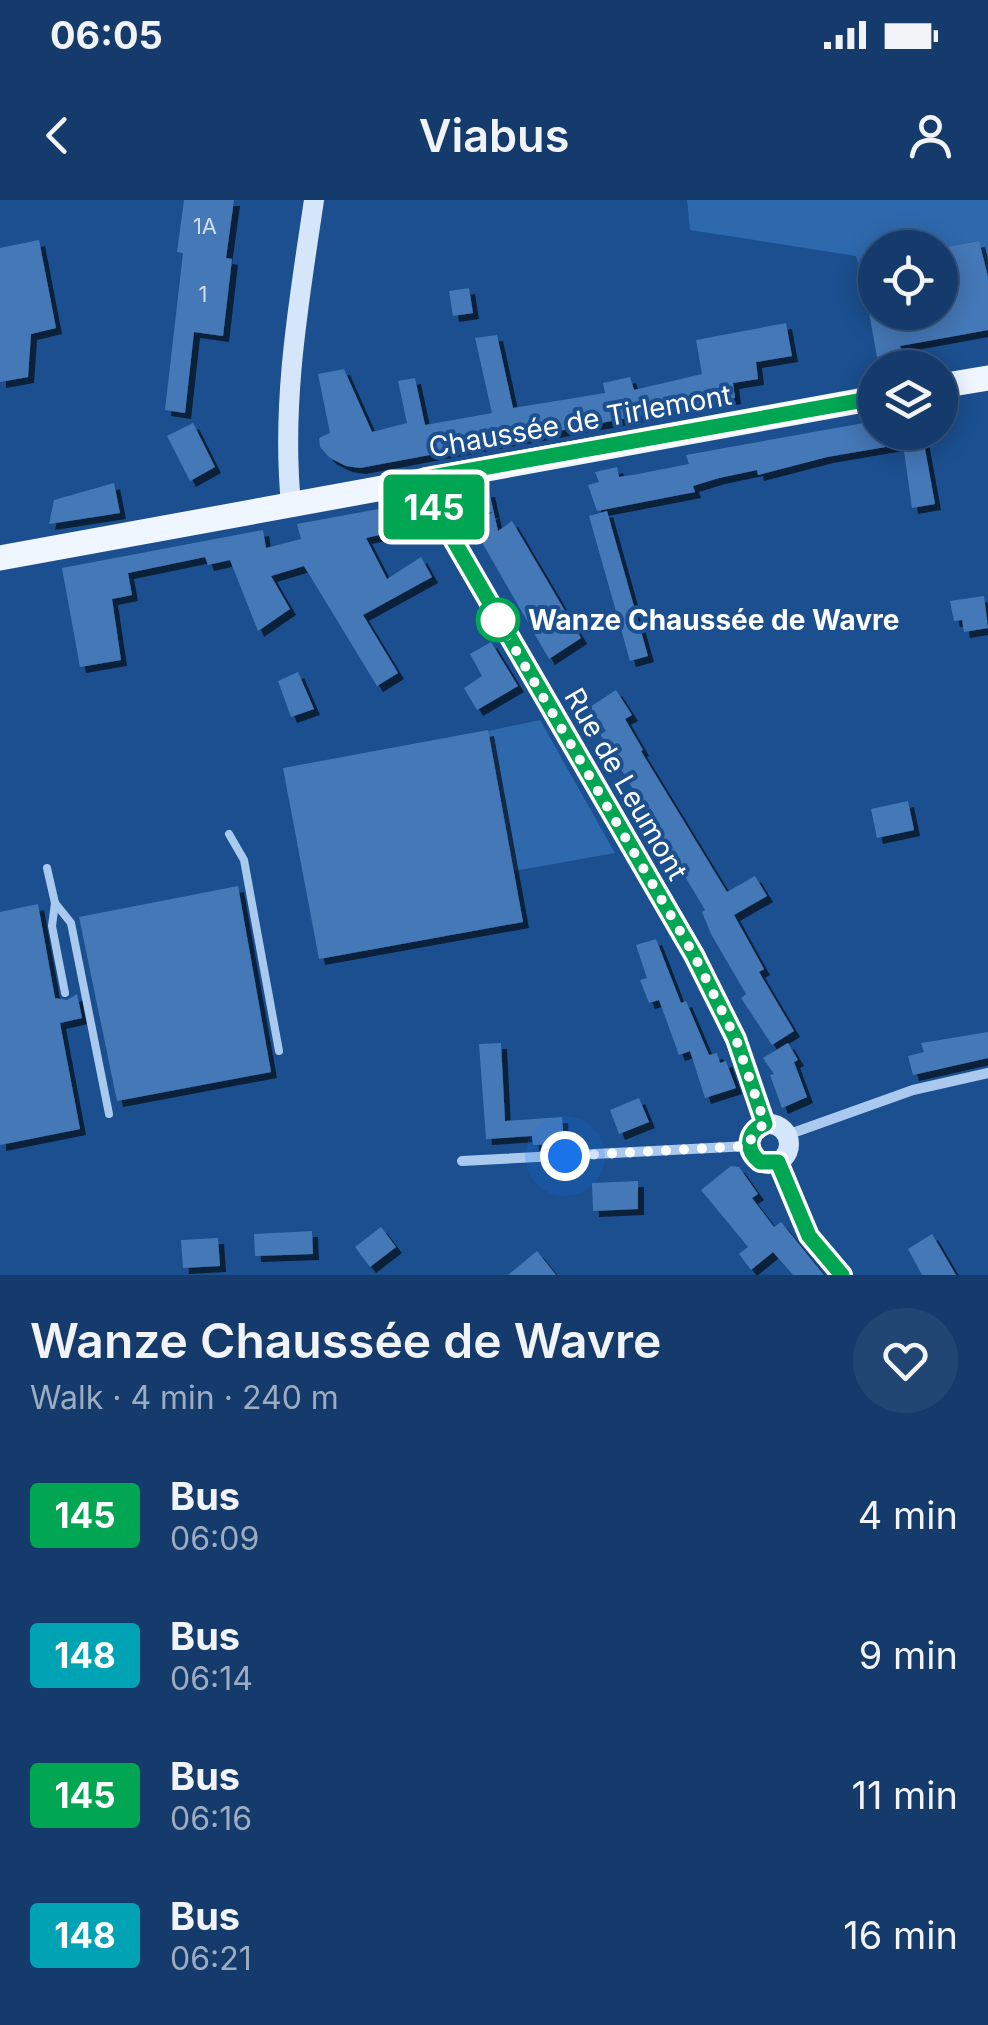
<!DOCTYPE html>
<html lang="en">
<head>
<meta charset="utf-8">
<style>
	body { margin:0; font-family:Inter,sans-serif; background:#214673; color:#f1f3f6; height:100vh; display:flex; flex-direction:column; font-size:38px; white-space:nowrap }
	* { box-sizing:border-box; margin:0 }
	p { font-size:32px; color:#9dadc1 }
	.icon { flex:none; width:55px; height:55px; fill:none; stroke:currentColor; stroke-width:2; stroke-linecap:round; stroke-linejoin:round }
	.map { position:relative; height:1075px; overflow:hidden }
	.details { display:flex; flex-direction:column; background:#143b6b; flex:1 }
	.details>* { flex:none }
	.badge { padding:0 20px; border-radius:8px; font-size:35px; line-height:65px }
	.buttons { position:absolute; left:858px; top:30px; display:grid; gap:20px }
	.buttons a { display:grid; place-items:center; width:100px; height:100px; border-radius:50%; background:#143b6b; box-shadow:0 5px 25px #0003,0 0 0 2px #33557e; font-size:50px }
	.you { position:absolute; width:50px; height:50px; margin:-25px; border:8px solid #fff; border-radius:50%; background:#1a73e8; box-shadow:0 0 0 15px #1a73e833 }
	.map>.badge { position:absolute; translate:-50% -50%; box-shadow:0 0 0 5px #fff }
	.round { display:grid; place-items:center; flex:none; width:105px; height:105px; border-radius:52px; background:#214673 }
	.overview { display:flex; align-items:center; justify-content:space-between; height:170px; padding:0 30px }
	h1 { font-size:48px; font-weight:600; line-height:75px }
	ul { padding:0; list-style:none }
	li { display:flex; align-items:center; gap:30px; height:140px; padding:0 30px }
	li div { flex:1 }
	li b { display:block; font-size:38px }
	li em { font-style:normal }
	li .badge { min-width:110px; font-weight:700; text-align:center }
	.status { display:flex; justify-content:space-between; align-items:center; height:70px; padding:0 50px; background:#143b6b; direction:ltr }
	.status svg { height:28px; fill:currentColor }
	header { display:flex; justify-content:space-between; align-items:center; height:130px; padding:0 30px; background:#143b6b; font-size:45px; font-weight:600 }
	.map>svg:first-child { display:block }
</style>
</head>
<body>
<div class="status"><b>06:05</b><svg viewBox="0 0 49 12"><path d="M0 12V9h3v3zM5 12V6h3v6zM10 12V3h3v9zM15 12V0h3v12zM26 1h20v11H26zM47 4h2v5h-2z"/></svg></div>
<header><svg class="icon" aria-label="back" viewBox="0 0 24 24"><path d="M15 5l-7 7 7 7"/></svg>Viabus<svg class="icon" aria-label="person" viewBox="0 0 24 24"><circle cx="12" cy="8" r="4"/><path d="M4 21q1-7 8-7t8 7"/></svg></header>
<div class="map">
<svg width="988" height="1075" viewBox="0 0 988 1075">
	<defs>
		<filter id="shadow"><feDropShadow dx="6" dy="6" stdDeviation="0" flood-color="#0009"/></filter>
	</defs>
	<rect width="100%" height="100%" fill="#1b4f8f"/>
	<g fill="#2e69ad">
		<polygon points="687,0 988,0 988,77 978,41 940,48 875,48 875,73 862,75 856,56 690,30"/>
		<polygon points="540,520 615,653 514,671 488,531"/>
	</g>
	<g fill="#4478b7" filter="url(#shadow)">
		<polygon points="184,0 234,0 226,58 232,59 223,136 194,132 185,213 165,210 183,53 177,52"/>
		<polygon points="39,40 56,128 31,134 28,177 0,182 0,48"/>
		<polygon points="979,41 988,77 988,130 900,146 902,152 877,157 869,112 940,112 940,48"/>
		<polygon points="469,88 473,113 453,116 449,91"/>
		<polygon points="786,123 792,156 756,162 758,179 733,183 735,198 360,268 346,266 330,258 320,247 319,238 330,233 318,174 344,169 372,232 407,223 398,181 415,178 425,225 492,213 475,138 497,135 513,208 605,193 603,183 630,177 634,190 702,174 696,140"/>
		<polygon points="875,221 875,232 922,232 935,304 912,308 903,244 827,257 758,275 757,270 719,278 693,286 695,292 597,311 588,285 599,282 595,272 617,267 619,277 638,274 689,264 686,255"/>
		<polygon points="193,223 215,267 190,281 167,236"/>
		<polygon points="114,283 120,313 49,324 54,300"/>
		<polygon points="489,291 498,331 512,321 581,438 549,459 472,325 493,312 458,318 453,309 458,296"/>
		<polygon points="411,303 423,325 366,338 387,379 421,357 432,377 363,415 398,473 377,486 304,366 271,376 290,409 258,431 230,360 208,365 205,357 128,373 132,395 112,399 121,460 80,467 62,368 263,330 266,348 301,339 297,324"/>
		<polygon points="607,311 648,456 630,461 589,316"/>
		<polygon points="984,396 988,428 964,432 962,420 954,421 950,401"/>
		<polygon points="491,442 518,486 477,510 464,488 482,476 470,454"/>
		<polygon points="298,472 314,509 291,517 278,481"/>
		<polygon points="616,490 632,515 625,519 643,550 641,551 727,692 755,676 767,696 734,715 764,769 759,772 794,831 772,845 741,798 746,794 711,734 702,712 705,710 600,534 606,531 590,507"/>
		<polygon points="488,530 523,722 319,759 283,568"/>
		<polygon points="908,601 914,630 877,638 871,609"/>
		<polygon points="238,686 271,872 117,901 79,717"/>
		<polygon points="38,704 55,798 67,800 77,794 82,818 60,823 80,929 0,945 0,712"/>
		<polygon points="656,739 681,803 686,801 709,855 717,853 720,863 726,861 736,888 705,898 690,851 679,855 659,800 649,803 640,780 647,778 636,745"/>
		<polygon points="988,832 988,858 913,875 908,856 924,852 921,843"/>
		<polygon points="501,843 505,921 562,917 564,944 533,945 532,936 486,939 479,844"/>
		<polygon points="788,843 798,860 794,862 807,897 782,908 770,875 774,874 763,858"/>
		<polygon points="639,898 649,922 619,934 610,910"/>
		<polygon points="731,966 739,967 758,994 752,998 774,1027 781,1022 824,1075 793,1075 773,1052 751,1070 739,1054 748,1047 701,990"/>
		<polygon points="638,981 638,1009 593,1011 592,983"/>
		<polygon points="381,1027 396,1047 370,1067 355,1047"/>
		<polygon points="312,1031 313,1054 255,1056 254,1034"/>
		<polygon points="932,1034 956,1075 922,1075 908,1049"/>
		<polygon points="218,1038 220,1066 183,1068 181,1040"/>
		<polygon points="537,1051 556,1075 508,1075"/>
	</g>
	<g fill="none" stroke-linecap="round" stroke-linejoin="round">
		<g stroke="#a9c9ee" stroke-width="8">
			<polyline points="229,634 244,660 279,851"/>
			<polyline points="47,668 55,703 52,726 65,793"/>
			<polyline points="55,703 71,723 109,914"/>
		</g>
		<g stroke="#a9c9ee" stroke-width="10">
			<polyline points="787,935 913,890 988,873"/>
			<polyline points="462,961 749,946"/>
		</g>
		<g stroke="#d6e6fa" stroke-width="20">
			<polyline points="426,278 431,303 695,755 735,839 765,924"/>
			<path d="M291,304C281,202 299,101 314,0"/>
			<circle cx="769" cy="944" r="20"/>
			<polyline points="778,961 809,1036 842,1075"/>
		</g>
		<g stroke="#f0f6ff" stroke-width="25">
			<polyline points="940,186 988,178"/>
			<polyline points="0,358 875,198"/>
		</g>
	</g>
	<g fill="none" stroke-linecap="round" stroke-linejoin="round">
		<defs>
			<path id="line" d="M842,1075L809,1036L778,962H760C744,949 747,931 765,924L736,839L694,755L432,303L426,278L875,198"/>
		</defs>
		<use href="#line" stroke="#fff" stroke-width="22"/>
		<use href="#line" stroke="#00a651" stroke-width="15"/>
		<polyline stroke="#fff" stroke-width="10" stroke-dasharray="0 18" points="498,420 694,755 736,839 765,924 753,932 749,946 565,956"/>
	</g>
	<circle fill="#fff" stroke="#00a651" stroke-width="5" cx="498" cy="420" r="20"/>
	<g text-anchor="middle" stroke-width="8" stroke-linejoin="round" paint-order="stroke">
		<g font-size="22" fill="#d0dded">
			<text x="205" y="34">1A</text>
			<text x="203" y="102">1</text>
		</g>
		<g font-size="28" fill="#fff" stroke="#1b4f8f">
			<text transform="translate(580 221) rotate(-10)" y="10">Chaussée de Tirlemont</text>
			<text transform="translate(626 584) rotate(60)" y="10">Rue de Leumont</text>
		</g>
		<g font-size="28" font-weight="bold" fill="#fff" stroke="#1b4f8f" text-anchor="start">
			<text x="528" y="430">Wanze Chaussée de Wavre</text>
		</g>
	</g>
</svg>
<div class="buttons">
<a><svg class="icon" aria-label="locate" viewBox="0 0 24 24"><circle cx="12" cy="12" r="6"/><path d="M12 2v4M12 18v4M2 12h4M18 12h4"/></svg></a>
<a><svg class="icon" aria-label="layers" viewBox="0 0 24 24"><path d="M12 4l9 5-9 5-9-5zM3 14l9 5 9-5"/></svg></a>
</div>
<div class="you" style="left:565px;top:956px"></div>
<b class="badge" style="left:434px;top:307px;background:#00a651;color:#fff">145</b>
</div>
<section class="details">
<div class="overview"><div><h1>Wanze Chaussée de Wavre</h1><p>Walk · 4 min · 240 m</p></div><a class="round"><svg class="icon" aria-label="heart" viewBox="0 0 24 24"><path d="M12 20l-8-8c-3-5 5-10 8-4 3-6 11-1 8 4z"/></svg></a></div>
<ul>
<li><span class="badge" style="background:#00a651;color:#fff">145</span><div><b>Bus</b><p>06:09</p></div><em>4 min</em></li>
<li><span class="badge" style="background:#00a3b4;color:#fff">148</span><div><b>Bus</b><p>06:14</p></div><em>9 min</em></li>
<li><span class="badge" style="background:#00a651;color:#fff">145</span><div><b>Bus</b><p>06:16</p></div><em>11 min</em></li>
<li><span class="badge" style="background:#00a3b4;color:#fff">148</span><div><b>Bus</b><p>06:21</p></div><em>16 min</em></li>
</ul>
</section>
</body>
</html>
